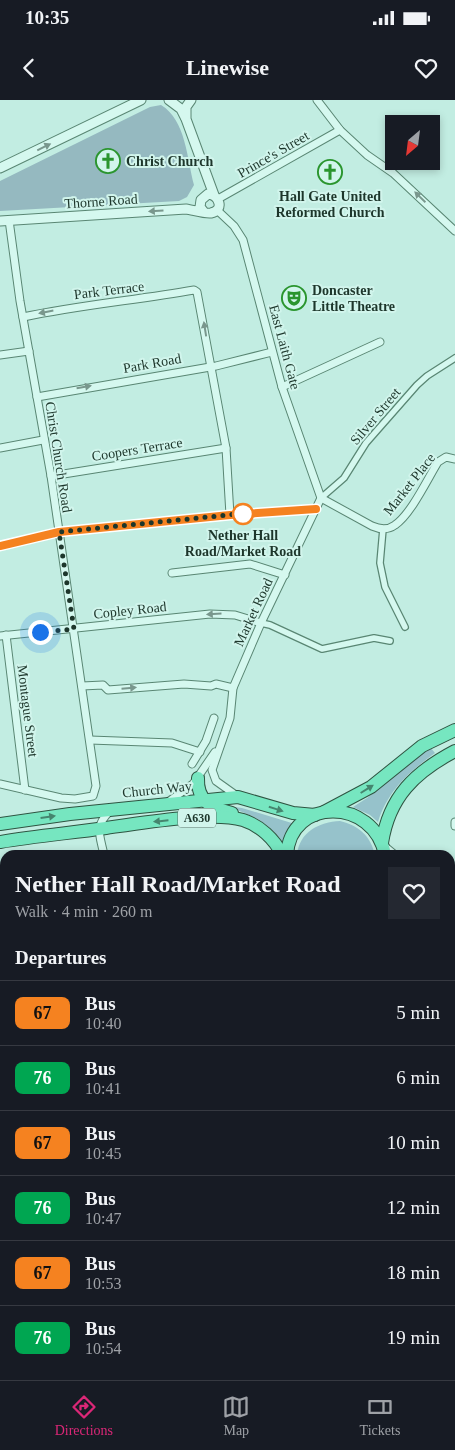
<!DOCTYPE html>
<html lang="en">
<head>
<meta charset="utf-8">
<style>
	body { margin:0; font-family:"Times New Roman",serif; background:#242831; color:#f1f3f6; height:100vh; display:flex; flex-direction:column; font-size:19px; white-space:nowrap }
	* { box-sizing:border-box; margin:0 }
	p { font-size:16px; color:#9ea1a6 }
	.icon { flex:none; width:28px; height:28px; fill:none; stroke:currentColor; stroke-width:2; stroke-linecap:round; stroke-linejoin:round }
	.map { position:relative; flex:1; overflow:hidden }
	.sheet { position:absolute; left:0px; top:750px; width:455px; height:530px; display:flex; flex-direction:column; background:#171b24; border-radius:15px 15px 0 0; box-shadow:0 2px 8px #0003 }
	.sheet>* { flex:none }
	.badge { padding:0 10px; border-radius:8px; font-size:18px; line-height:32px }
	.needle { width:32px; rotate:208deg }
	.tools { position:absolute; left:385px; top:15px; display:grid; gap:10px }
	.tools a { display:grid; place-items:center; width:55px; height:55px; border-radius:0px; background:#171b24; box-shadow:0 2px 8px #0003; font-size:25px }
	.you { position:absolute; width:25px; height:25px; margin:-12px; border:4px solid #fff; border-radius:50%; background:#1a73e8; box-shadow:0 0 0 8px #1a73e833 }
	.map>.badge { position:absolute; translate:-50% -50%; box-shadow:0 0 0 2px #fff }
	h2 { padding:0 15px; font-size:19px; line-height:45px }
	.round { display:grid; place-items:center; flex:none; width:52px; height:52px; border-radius:0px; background:#242831 }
	.head { display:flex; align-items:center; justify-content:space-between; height:85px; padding:0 15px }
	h1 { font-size:24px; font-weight:700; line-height:38px }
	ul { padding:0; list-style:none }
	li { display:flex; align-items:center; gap:15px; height:65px; padding:0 15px; border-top:1px solid #363941 }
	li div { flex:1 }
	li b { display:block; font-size:19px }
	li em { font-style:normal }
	li .badge { min-width:55px; font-weight:700; text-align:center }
	.status { display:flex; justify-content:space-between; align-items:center; height:35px; padding:0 25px; background:#171b24; direction:ltr }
	.status svg { height:14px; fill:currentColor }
	header { display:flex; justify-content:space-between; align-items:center; height:65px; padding:0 15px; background:#171b24; font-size:22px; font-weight:700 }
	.tab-bar { display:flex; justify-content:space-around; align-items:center; height:70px; border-top:1px solid #363941; background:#171b24; font-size:14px; color:#9ea1a6 }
	.tab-bar a { display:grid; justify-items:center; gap:2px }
	.tab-bar .current { color:#db2777 }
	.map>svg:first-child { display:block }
</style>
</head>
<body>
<div class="status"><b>10:35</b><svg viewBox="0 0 49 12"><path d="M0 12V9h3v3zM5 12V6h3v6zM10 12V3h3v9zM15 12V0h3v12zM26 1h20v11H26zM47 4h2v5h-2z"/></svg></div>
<header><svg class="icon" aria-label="back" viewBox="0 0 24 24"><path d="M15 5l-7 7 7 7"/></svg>Linewise<svg class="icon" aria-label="heart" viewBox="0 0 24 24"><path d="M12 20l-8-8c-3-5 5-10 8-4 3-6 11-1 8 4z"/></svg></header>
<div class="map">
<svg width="455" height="1280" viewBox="0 0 455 1280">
	<rect width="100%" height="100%" fill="#c2ede2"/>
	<g fill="#96c2cb">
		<path d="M430,647L435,653C409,672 388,690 378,722L370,715L353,707L367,698Z"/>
		<path d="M219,705L242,708L295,724L283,742C265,719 247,712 219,705Z"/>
		<path d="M340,721C359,726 370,735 375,755H297C299,732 319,722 340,721Z"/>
		<polygon points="5,896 5,970 0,972 5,991 5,1233 0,1232 0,897"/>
		<polygon points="60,1275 122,1275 114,1280 54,1280"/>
	</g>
	<path fill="#95b9c0" d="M161,5C186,20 187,59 194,85L187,97L179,101L0,111V81L150,7Z"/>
	<g fill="#b9a4c0" stroke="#876b8d">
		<polygon points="455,821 455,915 450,917 450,822"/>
		<polygon points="5,1263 5,1275 60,1275 54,1280 0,1280 0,1266"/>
	</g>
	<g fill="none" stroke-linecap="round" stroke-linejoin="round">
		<defs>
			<g id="pedestrian">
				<polyline points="321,398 344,378 366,343 417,285 427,276 455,258"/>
				<polyline points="383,429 380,463 385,487 405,527"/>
				<polyline points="261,523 270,525 322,549 374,538 390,541"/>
			</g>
			<g id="minor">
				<polyline points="317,0 340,30 367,55 393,73 455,131"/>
				<polyline points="218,99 340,30"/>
				<polyline points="217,110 234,126 243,140 282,287 321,398"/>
				<path d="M23,217C80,205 137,200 194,190L197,192L226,348L230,415"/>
				<polyline points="0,255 29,251"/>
				<polyline points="282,287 380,242"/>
				<polyline points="37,297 216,266 272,252"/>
				<polyline points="0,348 43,340"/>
				<polyline points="51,376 226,348"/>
				<path d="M321,398L372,426C379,429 387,431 395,425C411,414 427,380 438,362L446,357L455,359"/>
				<polyline points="0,446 59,432 230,415 316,409"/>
				<polyline points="172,473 250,464 285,475"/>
				<polyline points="6,535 25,690"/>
				<polyline points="0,536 210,514 235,515 261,523"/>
				<polyline points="82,586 103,585 108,590 184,584 211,586 216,584 233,588"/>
				<polyline points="90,640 172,643 200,652"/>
				<polyline points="192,664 206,641 214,618"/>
				<polyline points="0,684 61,698 75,699 93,696 96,686 51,376 20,201 9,120"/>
				<polyline points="237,696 216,681 212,670 230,618 233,588 261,523 321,398"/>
				<polyline points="168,702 193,684 215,652"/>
				<polyline points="455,722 455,726"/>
				<polyline points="383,745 395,755"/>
				<path d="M104,755C100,735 94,727 109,712"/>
				<polyline points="450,778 455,779"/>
				<polyline points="450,1225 455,1222"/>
				<polyline points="321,1275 324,1280"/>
				<polyline points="351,1280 360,1275"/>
			</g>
			<g id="tertiary">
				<polyline points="169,0 181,9 185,17"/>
				<polyline points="191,0 186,7 186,19 214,95"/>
				<polyline points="0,68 141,0"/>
				<path d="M0,121L186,109C193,110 205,114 211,113C225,110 219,95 208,94L201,100L200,107L204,112"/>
			</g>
			<g id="trunk">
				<path d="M198,678C197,702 212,708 232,713"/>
				<polyline points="324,712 371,687 422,646 455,630"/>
				<polyline points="0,724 70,714 238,697 293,713 315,715"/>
				<path d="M0,742C35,736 71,733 106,728C140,723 212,711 243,720C259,725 275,739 282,755"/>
				<path d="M382,743C389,697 415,672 455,651"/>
				<path d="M287,755C290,697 374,697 385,755"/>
				<polyline points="450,1003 455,1011"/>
				<polyline points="450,1025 455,1034"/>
			</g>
		</defs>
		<use href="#pedestrian" stroke="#598673" stroke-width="8"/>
		<use href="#minor" stroke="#598673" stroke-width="9"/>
		<use href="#tertiary" stroke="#598673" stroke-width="11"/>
		<use href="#trunk" stroke="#2e5441" stroke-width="14"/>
		<use href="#pedestrian" stroke="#d5f8ef" stroke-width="5.5"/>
		<use href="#minor" stroke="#d5f8ef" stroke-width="7"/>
		<use href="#tertiary" stroke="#d5f8ef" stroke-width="9"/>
		<use href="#trunk" stroke="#76e6c0" stroke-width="12"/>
	</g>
	<defs><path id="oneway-solid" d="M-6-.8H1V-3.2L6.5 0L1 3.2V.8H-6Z" transform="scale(1.25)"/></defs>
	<g fill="#79978d">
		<use href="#oneway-solid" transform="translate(44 47) rotate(-26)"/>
		<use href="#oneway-solid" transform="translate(420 97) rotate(-136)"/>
		<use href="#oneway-solid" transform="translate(156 111) rotate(176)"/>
		<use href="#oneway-solid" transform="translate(46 212) rotate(169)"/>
		<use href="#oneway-solid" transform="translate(205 229) rotate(-99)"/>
		<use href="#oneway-solid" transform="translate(84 287) rotate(-10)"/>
		<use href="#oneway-solid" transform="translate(214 514) rotate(177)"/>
		<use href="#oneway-solid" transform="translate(129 588) rotate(-5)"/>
	</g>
	<g fill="#45856e">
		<use href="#oneway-solid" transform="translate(367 689) rotate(-32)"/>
		<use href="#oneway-solid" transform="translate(276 709) rotate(17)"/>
		<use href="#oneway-solid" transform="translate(48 717) rotate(-8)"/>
		<use href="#oneway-solid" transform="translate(161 721) rotate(174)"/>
	</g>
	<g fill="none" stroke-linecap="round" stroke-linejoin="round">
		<defs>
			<polyline id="line" points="0,446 59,432 230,415 316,409"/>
		</defs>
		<use href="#line" stroke="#fff" stroke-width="11"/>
		<use href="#line" stroke="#f58220" stroke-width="8"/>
		<polyline stroke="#1d362b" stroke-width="5" stroke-dasharray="0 9" points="40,532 74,529 59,432 248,413 243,414"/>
	</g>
	<defs>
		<symbol id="church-ring" viewBox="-11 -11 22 22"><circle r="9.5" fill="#d1f5ec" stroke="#2a952e" stroke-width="1.5"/><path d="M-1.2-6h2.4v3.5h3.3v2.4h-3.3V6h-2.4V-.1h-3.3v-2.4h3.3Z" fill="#2a952e"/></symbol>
		<symbol id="theatre-ring" viewBox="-11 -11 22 22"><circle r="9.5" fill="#d1f5ec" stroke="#2a952e" stroke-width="1.5"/><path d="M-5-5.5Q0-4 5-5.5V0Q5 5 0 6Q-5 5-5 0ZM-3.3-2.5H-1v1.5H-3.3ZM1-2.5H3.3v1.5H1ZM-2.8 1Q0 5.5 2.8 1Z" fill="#2a952e"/></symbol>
	</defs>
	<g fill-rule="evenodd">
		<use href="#church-ring" x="94" y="47" width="28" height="28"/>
		<use href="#church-ring" x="316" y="58" width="28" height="28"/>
		<use href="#theatre-ring" x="280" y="184" width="28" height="28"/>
	</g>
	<circle fill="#fff" stroke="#f58220" stroke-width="2.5" cx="243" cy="414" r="10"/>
	<g text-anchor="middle" stroke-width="4" stroke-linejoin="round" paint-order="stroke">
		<rect fill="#d1f5ec" stroke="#536f65" stroke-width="1" x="178" y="708.5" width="38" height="19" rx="4"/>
		<g font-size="12" font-weight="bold" fill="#1d362b">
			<text x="197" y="722">A630</text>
		</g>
		<g font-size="14" fill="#1d362b" stroke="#d1f5ec">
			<text transform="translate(273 54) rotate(-30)" y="5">Prince's Street</text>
			<text transform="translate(101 101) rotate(-4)" y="5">Thorne Road</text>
			<text transform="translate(109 190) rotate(-7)" y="5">Park Terrace</text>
			<text transform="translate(285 247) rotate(75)" y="5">East Laith Gate</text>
			<text transform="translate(152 263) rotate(-10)" y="5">Park Road</text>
			<text transform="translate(375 316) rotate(-50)" y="5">Silver Street</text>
			<text transform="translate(137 349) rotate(-9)" y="5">Coopers Terrace</text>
			<text transform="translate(59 357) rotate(81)" y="5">Christ Church Road</text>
			<text transform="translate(409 384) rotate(-52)" y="5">Market Place</text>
			<text transform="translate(130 510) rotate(-6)" y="5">Copley Road</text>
			<text transform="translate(253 512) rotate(-65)" y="5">Market Road</text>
			<text transform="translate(28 611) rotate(83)" y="5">Montague Street</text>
			<text transform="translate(157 689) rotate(-6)" y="5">Church Way</text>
		</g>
		<g font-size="14" font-weight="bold" fill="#1d362b" stroke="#d1f5ec" text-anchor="start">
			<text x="126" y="66">Christ Church</text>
			<text x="330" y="101" text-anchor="middle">Hall Gate United<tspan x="330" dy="16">Reformed Church</tspan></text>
			<text x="312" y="195">Doncaster<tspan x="312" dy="16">Little Theatre</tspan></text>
		</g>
		<g font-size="14" font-weight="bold" fill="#1d362b" stroke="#d1f5ec">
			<text x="243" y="440">Nether Hall<tspan x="243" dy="16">Road/Market Road</tspan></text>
		</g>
	</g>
</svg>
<div class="tools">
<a><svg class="needle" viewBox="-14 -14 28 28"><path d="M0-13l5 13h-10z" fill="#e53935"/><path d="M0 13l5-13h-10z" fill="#9ea1a6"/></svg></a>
</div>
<div class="you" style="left:40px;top:532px"></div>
<section class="sheet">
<div class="head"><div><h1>Nether Hall Road/Market Road</h1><p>Walk · 4 min · 260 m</p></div><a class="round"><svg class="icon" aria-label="heart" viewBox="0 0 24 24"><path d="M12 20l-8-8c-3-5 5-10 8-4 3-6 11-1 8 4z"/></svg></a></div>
<h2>Departures</h2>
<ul>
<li><span class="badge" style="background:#f58220;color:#111">67</span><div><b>Bus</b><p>10:40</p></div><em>5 min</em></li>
<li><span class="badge" style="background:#00a651;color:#fff">76</span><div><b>Bus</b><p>10:41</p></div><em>6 min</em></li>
<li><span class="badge" style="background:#f58220;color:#111">67</span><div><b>Bus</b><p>10:45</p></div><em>10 min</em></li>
<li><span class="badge" style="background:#00a651;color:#fff">76</span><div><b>Bus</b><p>10:47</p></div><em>12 min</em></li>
<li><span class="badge" style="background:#f58220;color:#111">67</span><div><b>Bus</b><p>10:53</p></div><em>18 min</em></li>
<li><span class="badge" style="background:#00a651;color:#fff">76</span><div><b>Bus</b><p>10:54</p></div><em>19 min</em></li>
</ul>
</section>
</div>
<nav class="tab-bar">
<a class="current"><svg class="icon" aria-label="directions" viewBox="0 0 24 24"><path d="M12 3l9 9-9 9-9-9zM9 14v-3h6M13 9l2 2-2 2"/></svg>Directions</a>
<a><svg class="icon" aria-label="map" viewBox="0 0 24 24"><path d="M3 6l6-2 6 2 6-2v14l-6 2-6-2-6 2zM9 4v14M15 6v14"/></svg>Map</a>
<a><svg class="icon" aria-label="tickets" viewBox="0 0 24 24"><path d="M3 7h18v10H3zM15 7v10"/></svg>Tickets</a>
</nav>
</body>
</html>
